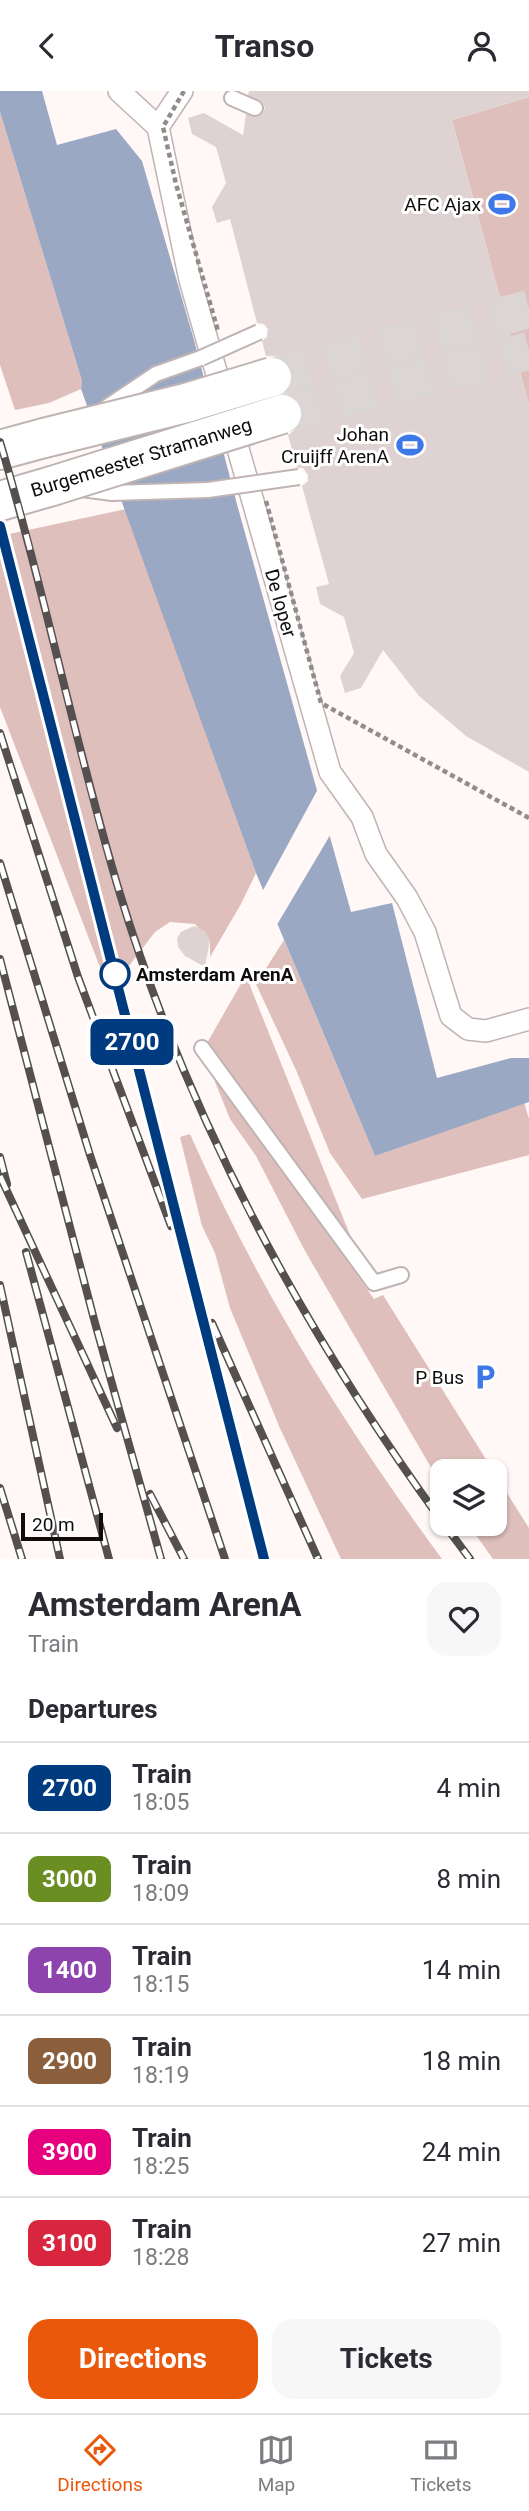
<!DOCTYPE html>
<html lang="en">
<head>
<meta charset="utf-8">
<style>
	body { margin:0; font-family:Roboto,sans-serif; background:#f7f7f7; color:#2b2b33; height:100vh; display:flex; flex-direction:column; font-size:26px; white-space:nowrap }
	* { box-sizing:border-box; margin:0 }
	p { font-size:23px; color:#7c7c81 }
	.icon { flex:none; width:38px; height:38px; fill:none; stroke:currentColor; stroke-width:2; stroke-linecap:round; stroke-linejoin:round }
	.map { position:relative; height:1468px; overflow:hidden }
	.drawer { display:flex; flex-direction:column; background:#fff; flex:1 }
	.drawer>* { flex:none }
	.badge { padding:0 14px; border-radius:10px; font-size:24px; line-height:46px }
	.controls { position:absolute; left:430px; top:1368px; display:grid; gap:14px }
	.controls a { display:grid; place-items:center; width:77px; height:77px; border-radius:14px; background:#fff; box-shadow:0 2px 5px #0004; font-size:35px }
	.scale { position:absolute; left:21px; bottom:18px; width:82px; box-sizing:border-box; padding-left:7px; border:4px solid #100c0c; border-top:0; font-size:19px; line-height:24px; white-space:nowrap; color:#100c0c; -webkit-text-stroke:5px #fff; paint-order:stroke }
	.map>.badge { position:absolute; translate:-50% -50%; box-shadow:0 0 0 4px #fff }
	h2 { padding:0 28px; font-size:26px; line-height:63px }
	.round { display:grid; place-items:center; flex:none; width:74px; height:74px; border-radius:21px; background:#f7f7f7 }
	.headline { display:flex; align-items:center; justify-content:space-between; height:119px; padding:0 28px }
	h1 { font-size:33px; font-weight:700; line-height:52px }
	.primary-button { display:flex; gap:14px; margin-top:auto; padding:14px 28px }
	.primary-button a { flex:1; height:80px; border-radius:21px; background:#ea580c; color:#fff; font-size:28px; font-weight:700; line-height:80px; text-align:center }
	.primary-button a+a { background:#f7f7f7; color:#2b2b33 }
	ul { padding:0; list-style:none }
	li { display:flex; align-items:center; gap:21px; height:91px; padding:0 28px; border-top:2px solid #e1e1e2 }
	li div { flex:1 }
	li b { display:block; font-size:26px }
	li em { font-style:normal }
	li .badge { min-width:77px; font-weight:700; text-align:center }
	header { display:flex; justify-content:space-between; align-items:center; height:91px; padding:0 28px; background:#fff; font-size:32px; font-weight:700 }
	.tab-bar { display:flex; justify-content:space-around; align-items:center; height:98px; border-top:2px solid #e1e1e2; background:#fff; font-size:19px; color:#7c7c81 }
	.tab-bar a { display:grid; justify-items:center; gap:4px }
	.tab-bar .on { color:#ea580c }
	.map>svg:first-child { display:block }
</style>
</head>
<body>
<header><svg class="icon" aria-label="back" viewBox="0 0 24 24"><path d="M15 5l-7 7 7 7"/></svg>Transo<svg class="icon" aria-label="person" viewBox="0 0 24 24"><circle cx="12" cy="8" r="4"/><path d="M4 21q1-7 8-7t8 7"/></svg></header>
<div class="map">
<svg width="529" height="1468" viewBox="0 0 529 1468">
	<rect width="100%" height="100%" fill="#fff8f7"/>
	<g fill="#debfbc">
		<polygon points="529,6 529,314 452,29"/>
		<polygon points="0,21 82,290 81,298 49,312 15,319 0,274"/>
		<polygon points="126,418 256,782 241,813 210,866 210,851 195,833 170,831 155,841 128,876 106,892 0,616 0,445"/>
		<polygon points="284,849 375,1065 524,1011 529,1028 529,1064 362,1108 330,1062 296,979 256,893"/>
		<polygon points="246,884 252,900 352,1149 207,952"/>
		<polygon points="207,971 374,1208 383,1204 494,1381 443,1381 443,1397 305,1160 256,1065 230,1028"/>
		<path d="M190,1043C257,1195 344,1335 442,1468H341L279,1335L230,1217L215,1162L202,1135L180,1046Z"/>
		<polygon points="495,1383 529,1437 529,1468 493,1468 468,1433 495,1433"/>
	</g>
	<polygon fill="#9aa8c3" points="0,0 42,0 57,54 116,38 142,70 194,249 238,417 351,821 392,812 437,987 511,967 529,967 529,1011 375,1065 256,782 81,298 82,290 0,21"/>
	<polygon fill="#fff8f7" points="319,696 332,741 275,837 261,803"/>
	<g fill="#ded3d2">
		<polygon points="249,0 529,0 529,6 452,29 529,314 529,681 466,645 419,605 383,559 361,597 345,602 340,585 354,562 344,526 320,513 316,496 329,493 302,395 308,390 308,384 303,377 297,377 288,344 298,337 303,327 303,316 297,307 287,302 293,292 293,280 286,270 276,265 266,265 262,250 267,246 268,238 264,233 257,232 230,128 217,132 212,116 226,92 216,56 192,43 188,27 204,22 243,44 246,23 257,26 263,21 265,17 262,11 248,4"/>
		<polygon points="194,835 205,840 210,849 205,876 185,865 178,856 177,847 181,841"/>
	</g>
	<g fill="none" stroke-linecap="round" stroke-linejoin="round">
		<g stroke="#dbd5d4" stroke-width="38" stroke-dasharray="38 19" stroke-linecap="butt">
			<polyline points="272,286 529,218"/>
			<polyline points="282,323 529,260"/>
		</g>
		<defs>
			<g id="service">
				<polyline points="232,7 255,17"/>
				<polyline points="107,316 156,283 201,267"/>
				<polyline points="82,398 112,402 208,399"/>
				<polyline points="202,957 374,1192 401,1184"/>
			</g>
			<g id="pedestrian">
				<polyline points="119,0 158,36"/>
				<polyline points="182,0 158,36 190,189 330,681 362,726 376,763 407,807 425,841 451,925 468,938 486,940 529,928"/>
			</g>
			<g id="secondary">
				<polyline points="0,359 44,347"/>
				<polyline points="0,410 52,395"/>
			</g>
		</defs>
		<use href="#service" stroke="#bfb4b3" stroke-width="18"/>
		<use href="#pedestrian" stroke="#bfb4b3" stroke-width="24"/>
		<use href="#secondary" stroke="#bfb4b3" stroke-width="42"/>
		<use href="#service" stroke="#fff" stroke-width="14"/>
		<use href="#pedestrian" stroke="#fff" stroke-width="21"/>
		<use href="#secondary" stroke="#fff" stroke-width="38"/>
		<defs>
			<g id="rail">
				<path d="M0,351C45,501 75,654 120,803C189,1030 304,1241 443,1432"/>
				<polyline points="0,435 264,1468"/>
				<polyline points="0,642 78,886 171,1135"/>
				<polyline points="0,772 90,1064 225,1468"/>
				<polyline points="0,868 95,1232 161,1468"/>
				<polyline points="0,1066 7,1093"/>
				<polyline points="0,1085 117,1337"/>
				<polyline points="26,1161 109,1468"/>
				<polyline points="0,1194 60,1468"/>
				<polyline points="212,1232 318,1468"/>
				<polyline points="0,1397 22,1468"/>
				<polyline points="150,1403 184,1468"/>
				<polyline points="444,1433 470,1468"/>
			</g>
		</defs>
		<use href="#rail" stroke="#54504f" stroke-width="8"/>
		<use href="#rail" stroke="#fff" stroke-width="5" stroke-dasharray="16" stroke-linecap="butt"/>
		<defs>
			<g id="service-bridge">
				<polyline points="201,267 259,241"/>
				<polyline points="208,399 299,386"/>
			</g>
			<g id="secondary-bridge">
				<polyline points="44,347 186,312 272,286"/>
				<polyline points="52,395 282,323"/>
			</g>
		</defs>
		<use href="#service-bridge" stroke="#bfb4b3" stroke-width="18" stroke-linecap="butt"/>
		<use href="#secondary-bridge" stroke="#bfb4b3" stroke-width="42" stroke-linecap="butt"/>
		<g stroke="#918b8a" stroke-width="4.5" stroke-dasharray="5 3.5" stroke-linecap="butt">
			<polyline points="184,0 163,36 176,93 218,240"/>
			<polyline points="266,410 321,612 529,727"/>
		</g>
		<use href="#service-bridge" stroke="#fff" stroke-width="14"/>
		<use href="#secondary-bridge" stroke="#fff" stroke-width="38"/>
	</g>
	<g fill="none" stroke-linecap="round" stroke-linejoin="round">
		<defs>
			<polyline id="line" points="0,435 264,1468"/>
		</defs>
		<use href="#line" stroke="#fff" stroke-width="16"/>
		<use href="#line" stroke="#003b80" stroke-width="10"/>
	</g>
	<defs>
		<symbol id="stadium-bare" viewBox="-9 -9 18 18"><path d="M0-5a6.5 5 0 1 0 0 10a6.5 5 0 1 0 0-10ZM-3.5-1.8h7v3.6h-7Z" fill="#3e77e7" stroke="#fff" stroke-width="2.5" paint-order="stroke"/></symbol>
		<symbol id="parking-bare" viewBox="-9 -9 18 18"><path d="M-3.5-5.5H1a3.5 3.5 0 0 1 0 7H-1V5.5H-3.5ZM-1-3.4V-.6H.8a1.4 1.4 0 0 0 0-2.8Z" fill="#3e77e7" stroke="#fff" stroke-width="2.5" paint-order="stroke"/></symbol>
	</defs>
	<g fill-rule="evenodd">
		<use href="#stadium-bare" x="483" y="94" width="38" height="38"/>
		<use href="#stadium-bare" x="391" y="335" width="38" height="38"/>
		<use href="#parking-bare" x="466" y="1267" width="38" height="38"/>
	</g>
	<circle fill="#fff" stroke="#003b80" stroke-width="3.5" cx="115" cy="883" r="14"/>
	<g text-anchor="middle" stroke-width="6" stroke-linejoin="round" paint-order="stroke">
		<g font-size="19" fill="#100c0c" stroke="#fff" text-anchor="end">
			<text x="481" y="120">AFC Ajax</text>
			<text x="389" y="350">Johan<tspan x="389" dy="22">Cruijff ArenA</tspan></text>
			<text x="464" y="1293">P Bus</text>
		</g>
		<g font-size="19" fill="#100c0c" stroke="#fff">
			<text transform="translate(141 366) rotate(-17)" y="7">Burgemeester Stramanweg</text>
			<text transform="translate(281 512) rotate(74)" y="7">De loper</text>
		</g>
		<g font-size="19" font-weight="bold" fill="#100c0c" stroke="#fff" text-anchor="start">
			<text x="136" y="890">Amsterdam ArenA</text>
		</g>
	</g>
</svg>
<div class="controls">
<a><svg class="icon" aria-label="layers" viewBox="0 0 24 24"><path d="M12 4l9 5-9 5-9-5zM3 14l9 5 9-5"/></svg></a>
</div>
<div class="scale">20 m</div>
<b class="badge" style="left:132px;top:951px;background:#003b80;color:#fff">2700</b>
</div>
<section class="drawer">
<div class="headline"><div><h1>Amsterdam ArenA</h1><p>Train</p></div><a class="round"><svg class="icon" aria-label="heart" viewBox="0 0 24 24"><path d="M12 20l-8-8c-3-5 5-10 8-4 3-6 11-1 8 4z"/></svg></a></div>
<h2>Departures</h2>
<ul>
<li><span class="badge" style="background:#003b80;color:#fff">2700</span><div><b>Train</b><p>18:05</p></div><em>4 min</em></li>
<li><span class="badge" style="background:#6b8e23;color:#fff">3000</span><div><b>Train</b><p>18:09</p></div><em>8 min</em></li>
<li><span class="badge" style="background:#8e44ad;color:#fff">1400</span><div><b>Train</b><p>18:15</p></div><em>14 min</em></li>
<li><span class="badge" style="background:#8b5e3c;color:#fff">2900</span><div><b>Train</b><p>18:19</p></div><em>18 min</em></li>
<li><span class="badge" style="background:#e6007e;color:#fff">3900</span><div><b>Train</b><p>18:25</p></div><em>24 min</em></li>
<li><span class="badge" style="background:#d7263d;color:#fff">3100</span><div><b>Train</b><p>18:28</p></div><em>27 min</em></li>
</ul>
<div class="primary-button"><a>Directions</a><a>Tickets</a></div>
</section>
<nav class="tab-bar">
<a class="on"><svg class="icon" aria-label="directions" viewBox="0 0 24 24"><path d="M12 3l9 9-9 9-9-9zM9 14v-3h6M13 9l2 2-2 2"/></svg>Directions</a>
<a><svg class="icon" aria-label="map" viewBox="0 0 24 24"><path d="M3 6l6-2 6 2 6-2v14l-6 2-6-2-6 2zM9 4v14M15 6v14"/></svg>Map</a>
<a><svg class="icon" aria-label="tickets" viewBox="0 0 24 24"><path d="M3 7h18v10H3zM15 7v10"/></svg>Tickets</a>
</nav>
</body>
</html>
